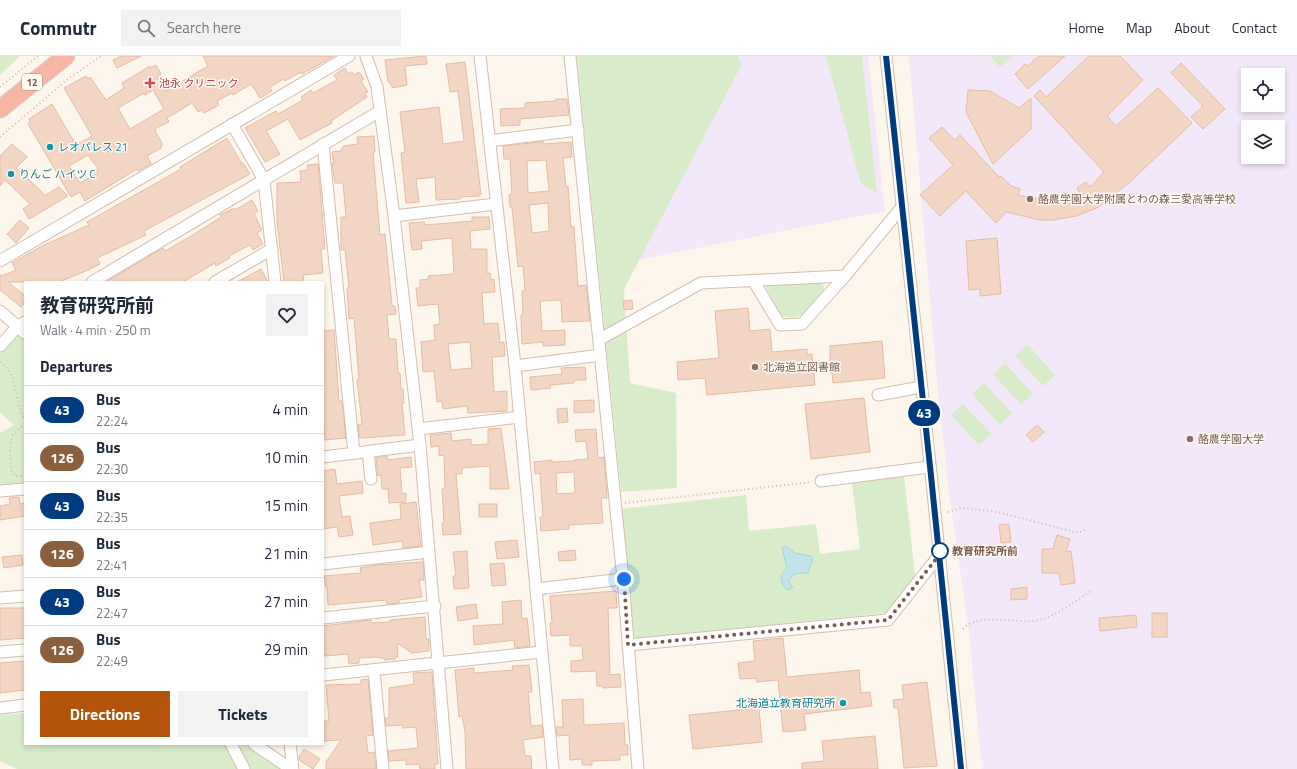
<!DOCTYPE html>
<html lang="en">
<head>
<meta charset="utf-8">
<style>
	body { margin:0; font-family:"Titillium Web","Noto Sans JP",sans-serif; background:#f2f2f3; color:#1f2937; height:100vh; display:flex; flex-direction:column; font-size:15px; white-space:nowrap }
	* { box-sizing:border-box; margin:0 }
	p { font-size:13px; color:#747a83 }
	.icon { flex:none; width:22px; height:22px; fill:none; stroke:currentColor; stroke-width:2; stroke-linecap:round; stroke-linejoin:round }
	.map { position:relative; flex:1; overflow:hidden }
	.side { position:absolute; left:24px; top:225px; width:300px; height:464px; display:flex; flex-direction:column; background:#fff; border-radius:0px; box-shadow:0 2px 6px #0003 }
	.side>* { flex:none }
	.badge { padding:0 8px; border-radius:13px; font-size:14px; line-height:26px }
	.controls { position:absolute; left:1241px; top:12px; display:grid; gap:8px }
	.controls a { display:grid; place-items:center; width:44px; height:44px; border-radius:0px; background:#fff; box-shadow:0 2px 6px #0003; font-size:20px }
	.you { position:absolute; width:20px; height:20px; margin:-10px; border:3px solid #fff; border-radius:50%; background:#1a73e8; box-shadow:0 0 0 6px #1a73e833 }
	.map>.badge { position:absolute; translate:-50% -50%; box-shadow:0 0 0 2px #fff }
	h2 { padding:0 16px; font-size:15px; line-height:36px }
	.round { display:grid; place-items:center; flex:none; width:42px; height:42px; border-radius:0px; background:#f2f2f3 }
	.summary { display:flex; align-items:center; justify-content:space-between; height:68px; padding:0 16px }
	h1 { font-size:19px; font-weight:700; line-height:30px }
	.action { display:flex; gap:8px; margin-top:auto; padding:8px 16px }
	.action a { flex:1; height:46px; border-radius:0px; background:#b45309; color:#fff; font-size:16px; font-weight:700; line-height:46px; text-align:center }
	.action a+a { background:#f2f2f3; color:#1f2937 }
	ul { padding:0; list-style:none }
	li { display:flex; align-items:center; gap:12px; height:48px; padding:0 16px; border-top:1px solid #e0e1e3 }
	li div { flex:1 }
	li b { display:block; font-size:15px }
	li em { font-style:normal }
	li .badge { min-width:44px; font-weight:700; text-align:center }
	header { display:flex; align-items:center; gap:24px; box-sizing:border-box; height:56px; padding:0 20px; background:#fff; border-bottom:1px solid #e0e1e3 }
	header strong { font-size:19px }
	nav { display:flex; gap:22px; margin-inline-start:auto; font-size:14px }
	.search { width:280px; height:36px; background:#f2f2f3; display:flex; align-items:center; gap:10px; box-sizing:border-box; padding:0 14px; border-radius:0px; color:#747a83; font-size:15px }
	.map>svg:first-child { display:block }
</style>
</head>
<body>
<header>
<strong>Commutr</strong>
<div class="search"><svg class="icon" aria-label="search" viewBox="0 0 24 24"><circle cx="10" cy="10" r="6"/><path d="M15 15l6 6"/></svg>Search here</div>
<nav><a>Home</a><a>Map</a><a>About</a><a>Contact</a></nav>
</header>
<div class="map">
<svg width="1297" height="713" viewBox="0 0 1297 713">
	<rect width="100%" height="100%" fill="#fdf6ec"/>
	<g fill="#f3e8fa" fill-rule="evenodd">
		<polygon points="574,0 868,0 885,155 592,213"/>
		<path d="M909,0H1297V713H982L969,576L950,444L938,337ZM1248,19H1278V49H1248ZM1248,71H1278V101H1248Z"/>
	</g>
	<g fill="#d8ecc9">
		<polygon points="0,0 20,0 0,19"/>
		<polygon points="577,0 738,0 741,10 624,233 630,327 676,337 677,432 621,436"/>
		<polygon points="826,0 862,0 877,137 861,128"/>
		<polygon points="990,0 1013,0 1000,11"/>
		<path d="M818,225L823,228L824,233C810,251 806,266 781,260L765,229Z"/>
		<polygon points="17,277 25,283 25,427 0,430 0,377 14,369 0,356 0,296"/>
		<polygon points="1027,288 1055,319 1043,330 1015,300"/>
		<polygon points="1005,307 1033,338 1021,349 993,318"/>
		<polygon points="984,327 1012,357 1000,369 972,338"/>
		<polygon points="963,348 991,378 979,389 951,359"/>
		<path d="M904,420L915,518C909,533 898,546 886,557L632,583L621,453L746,439L749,475L816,468L820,498L860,493L852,427Z"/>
		<polygon points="25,657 25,688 248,688 287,713 17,713 0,705 0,659"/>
	</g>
	<path fill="#bfe3e8" stroke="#a5d3da" d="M785,490L795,497L811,500L813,503L808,517C800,517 794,516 789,524L790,528L793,531L788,534C780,528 778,520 787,512L782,492Z"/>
	<g fill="#f3d5c3" stroke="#e6bba3" fill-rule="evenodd">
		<polygon points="121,0 141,0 117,12 113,4"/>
		<path d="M203,0H334L302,18L301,16L285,25L284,23L270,31L272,35L260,42L251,28L233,39L232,37L217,45L219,49L204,57L202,54L198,56L192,47L167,62L169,66L156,72L155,75L162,87L161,92L147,100L151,108L138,115L137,113L85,145L80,136L71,141L28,68L30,66L29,63L52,48L76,89L92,80L64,32L86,20L88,23L90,21L106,44L124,32L122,27L150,10L151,12L156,9L161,18L157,20L166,35L208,10ZM153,34L164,53L130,73L118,52L144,37L145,39ZM88,99L98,113L96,114L98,117L80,127L69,110Z"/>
		<polygon points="426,0 427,8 405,10 407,29 393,32 388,25 385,4"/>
		<polygon points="1039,0 1065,0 1028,33 1015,18 1025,8 1028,10"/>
		<polygon points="1089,0 1120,0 1143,24 1107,60 1116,70 1158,32 1192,67 1130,126 1097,152 1076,160 1053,164 1040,164 1006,156 996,167 966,135 940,160 920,139 953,109 929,82 942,71 955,84 960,79 999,121 1001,120 1011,130 1020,133 1018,139 1042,144 1043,138 1054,138 1054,145 1080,138 1077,132 1086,126 1090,131 1104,116 1034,40 1040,34 1046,41"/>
		<polygon points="465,6 481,138 479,140 460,141 460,143 436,144 435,121 416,123 419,146 406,147 401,97 405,96 400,56 439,51 443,88 464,85 458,35 450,36 446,8"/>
		<polygon points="1181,7 1225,53 1203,73 1191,61 1203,50 1171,17"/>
		<polygon points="345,12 348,18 352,16 354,19 359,16 364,23 361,25 368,36 365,37 367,41 331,65 332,67 300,84 288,63 266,75 280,98 265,106 245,72 276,55 278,58 303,44 301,41 311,34 313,37 337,24 334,19"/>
		<polygon points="968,34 990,35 1019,52 1031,42 1031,73 993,108 966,56"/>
		<polygon points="556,43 567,43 569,59 520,63 520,69 501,70 500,53 525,52 525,47 556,45"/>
		<polygon points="374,80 375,96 373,97 380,179 385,178 392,250 395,250 396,258 387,259 389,283 396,283 398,317 400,317 401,333 403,333 404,347 402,347 405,379 362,382 359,381 358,369 362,368 358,333 357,324 359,323 354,262 349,263 347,232 349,231 345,194 341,194 341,161 346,161 343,127 335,127 332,107 334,107 332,96 341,95 343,90 358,88 357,81"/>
		<polygon points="227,82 242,108 243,107 250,118 144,175 146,179 97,202 100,208 86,215 59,226 8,226 25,240 25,246 21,251 0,234 0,219 2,220 16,214 12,207 42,190 89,169 87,166 181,113 180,111"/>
		<path d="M540,86H544V88L571,86L572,101L563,102L566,131L568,130L571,171H574L578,230L586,229L590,265L562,266L561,244L540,245L542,275L565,274V289L543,290V286L522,288L521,259H523L522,235H525L523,210L518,211L512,151H510L509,139L512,138L510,103H504L503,90ZM546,104L549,135L528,137L527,105ZM548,147L549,175L532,177L529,149Z"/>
		<polygon points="12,88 27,101 16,112 41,135 44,140 59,131 68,140 29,163 23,153 30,148 5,124 0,130 0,100"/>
		<polygon points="318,108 325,193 321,193 323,217 303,219 304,226 284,226 277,166 277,127 301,126 300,115 308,114 307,109"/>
		<polygon points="252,144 258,155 254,157 262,174 257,177 263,188 253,194 250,189 229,200 230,202 216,210 215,207 183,226 106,226 163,192 165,195 193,179 221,161 220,159 234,152 235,154"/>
		<path d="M472,161H489L490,173L470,175L471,193H487V217H490L491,224L494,223L495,236L482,237L484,268L498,267L500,287L504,286L505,300L492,301L494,336L507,335V355L468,357L467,350L443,353L442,345L437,346L434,315L423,316L421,286L435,284L434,269L440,268L438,248L418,250L416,232H420V224L429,223L428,220L454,218L452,182L421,185L422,193L412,194L409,167L424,166L425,169L472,165ZM470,286L472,312L451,314L448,288Z"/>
		<polygon points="20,164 29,172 16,187 7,178"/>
		<polygon points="997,182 1001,238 980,240 980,233 969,234 966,185"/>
		<polygon points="261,213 268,226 237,226"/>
		<polygon points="632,244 633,253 624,254 623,245"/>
		<polygon points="748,252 750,275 770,273 772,296 807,293 807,299 812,298 815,329 707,339 705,322 678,324 677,306 719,302 715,255"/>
		<polygon points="334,274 339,345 342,345 346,382 325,384 323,355 323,275"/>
		<polygon points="882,285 885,322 833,327 832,317 830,317 830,290"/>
		<polygon points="585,311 586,324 574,324 574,327 550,329 551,332 531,334 530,321 562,318 561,312"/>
		<polygon points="864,342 870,396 811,403 805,348"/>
		<polygon points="594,344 594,356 574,357 574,345"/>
		<polygon points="567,352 568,366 558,367 557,353"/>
		<polygon points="1037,369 1044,376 1033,386 1026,379"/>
		<polygon points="501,372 509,433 490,433 490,410 462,412 462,418 456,418 461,478 443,479 442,467 444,467 442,433 445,432 444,399 439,400 439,390 431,391 430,379 451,377 452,385 471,383 471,389 488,388 488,373"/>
		<path d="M596,373L598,402L604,401L606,426L607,442H601L603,467L569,469V473L541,475L540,461H543L540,417L535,418L534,406L552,404V406L574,405V404L588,403L586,385L576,386L575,374ZM574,416L575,437L557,438L556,417Z"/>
		<polygon points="387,400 388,404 411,401 412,411 400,412 402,438 406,437 406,446 389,447 388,433 382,433 381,419 378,420 376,402"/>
		<polygon points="335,413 337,428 362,425 363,437 339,440 342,461 350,460 353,479 339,481 337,471 323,473 323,415"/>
		<polygon points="19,441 20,448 25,447 25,460 0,464 0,450 10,448 9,442"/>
		<polygon points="416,446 421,490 403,492 403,485 373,489 370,467 401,463 400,448"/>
		<rect x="479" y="448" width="18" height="13"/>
		<polygon points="1009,468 1011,486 1001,487 999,469"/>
		<polygon points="1057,479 1070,483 1066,496 1071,495 1075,527 1061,529 1059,517 1042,517 1042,493 1053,493"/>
		<polygon points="517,484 519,501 497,503 495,486"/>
		<polygon points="575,494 576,504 559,505 558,496"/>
		<polygon points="467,495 469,532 454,533 453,520 456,520 453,496"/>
		<polygon points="22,499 23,509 4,512 2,501"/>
		<polygon points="423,506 424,524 419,524 422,541 399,544 399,547 387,548 386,544 328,549 327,530 326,531 324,520 361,517 360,512 377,509"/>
		<polygon points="504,507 506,529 492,530 490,508"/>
		<polygon points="1027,531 1027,543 1011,544 1011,533"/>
		<polygon points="616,535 617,552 608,552 610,619 620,618 621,631 603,632 602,630 597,630 596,615 571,616 571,605 583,604 582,590 570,590 570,579 551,580 550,567 552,567 550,540"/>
		<polygon points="521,544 522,563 527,562 530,590 515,592 514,584 474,589 473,570 503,568 502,546"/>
		<polygon points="476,548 478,562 458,565 456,551"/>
		<polygon points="0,552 25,552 25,582 0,584"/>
		<rect x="1152" y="557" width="15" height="24"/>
		<polygon points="1136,559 1137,571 1100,575 1099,562"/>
		<polygon points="425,561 426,583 429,583 429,595 412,597 397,587 398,601 395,601 395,603 384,604 384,602 379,602 378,601 359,602 359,607 349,608 348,598 325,600 323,596 323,570 371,564 372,567 390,566 390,564"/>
		<polygon points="783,582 787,621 859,614 861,637 870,636 872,650 804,658 806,674 783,676 778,624 757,626 756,622 740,623 738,607 755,605 753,585"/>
		<polygon points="25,605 25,634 0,637 0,607"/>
		<polygon points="529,609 532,636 528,636 531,670 542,669 543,681 523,684 525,700 531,700 532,713 466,713 465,675 462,660 459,661 455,614 474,612 474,617 513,614 512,610"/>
		<polygon points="432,616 438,708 435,708 435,713 420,713 419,708 406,709 406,704 389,705 388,695 418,692 416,671 403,672 403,669 386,670 385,662 389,662 389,632 414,628 413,617"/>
		<polygon points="368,623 373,679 366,680 368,697 374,696 376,713 326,713 326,706 341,684 323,685 323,665 329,665 326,629 361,628 361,624"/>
		<polygon points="927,626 937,710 904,712 898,652 894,652 893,644 904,643 902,629"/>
		<polygon points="583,643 584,669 624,667 625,689 628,689 628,699 620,699 620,704 592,705 592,709 582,709 582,703 570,704 569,679 557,680 556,671 563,671 562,644"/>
		<polygon points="759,652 762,686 693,693 689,659"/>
		<polygon points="875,680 878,713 802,713 802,707 824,705 822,685"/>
		<polygon points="304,693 320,703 313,713 299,704 299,701"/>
	</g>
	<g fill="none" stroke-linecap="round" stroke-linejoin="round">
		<defs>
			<g id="minor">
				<polyline points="366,0 377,31 394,160 420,389 447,713"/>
				<polyline points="480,0 515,310 553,713"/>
				<polyline points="570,0 623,523 638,713"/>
				<path d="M886,0C912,238 938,475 961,713"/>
				<polyline points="232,68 264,124 275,226"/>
				<polyline points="489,85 578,74"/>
				<polyline points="323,88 354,397"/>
				<polyline points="394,160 496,148"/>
				<polyline points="0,205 349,0"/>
				<polyline points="753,224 780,269 802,268 845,220"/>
				<polyline points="92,226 380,55"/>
				<polyline points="215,226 272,193"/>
				<polyline points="0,255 25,277"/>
				<polyline points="600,283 701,227 845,220 902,151"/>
				<polyline points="0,290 18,270 25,266"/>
				<polyline points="515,310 601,299"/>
				<polyline points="878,339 921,331"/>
				<polyline points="418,373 520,361"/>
				<polyline points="368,396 371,423"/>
				<polyline points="323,401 420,389"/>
				<polyline points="821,425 929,411"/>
				<polyline points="0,435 25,433"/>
				<polyline points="323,508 429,496"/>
				<polyline points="536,533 623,523"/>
				<polyline points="0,542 25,540"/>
				<polyline points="323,562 435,550"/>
				<polyline points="628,589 888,564 940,498"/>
				<polyline points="0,596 25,594"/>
				<polyline points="374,614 383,713"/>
				<polyline points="323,619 542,596"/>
				<polyline points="0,652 25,649"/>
				<polyline points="231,688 244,713"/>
				<polyline points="254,688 291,713"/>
				<polyline points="290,688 293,713"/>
			</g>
			<polyline id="highway" points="0,53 66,0"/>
		</defs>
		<use href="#minor" stroke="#d1beb0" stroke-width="13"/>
		<use href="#highway" stroke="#dad1cd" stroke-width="19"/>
		<g stroke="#d9b8a5" stroke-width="2" stroke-dasharray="1 3" stroke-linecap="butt">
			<polyline points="0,31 38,0"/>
			<polyline points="0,81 68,23 101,0"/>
			<path d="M0,306C19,319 14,346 25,364"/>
			<polyline points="25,368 13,379 10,392 11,413 15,420 25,420"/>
			<polyline points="625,447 812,426"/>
			<polyline points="948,456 961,452 998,456 1078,477 1085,474"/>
			<path d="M963,573C979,555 1018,569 1039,564C1057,560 1075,545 1091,535"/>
		</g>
		<use href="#minor" stroke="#fff" stroke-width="11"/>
		<use href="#highway" stroke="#f7b7a3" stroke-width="17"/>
	</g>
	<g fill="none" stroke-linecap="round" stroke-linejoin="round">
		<defs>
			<path id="line" d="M886,0C911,238 938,475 961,713"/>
		</defs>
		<use href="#line" stroke="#fff" stroke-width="9"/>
		<use href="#line" stroke="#003b80" stroke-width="6"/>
		<polyline stroke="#7a5c4d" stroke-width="4" stroke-dasharray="0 7.2" points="624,523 628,589 888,564 940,498 940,495"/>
	</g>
	<path fill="#e0444e" stroke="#fffaf3" stroke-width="1.5" d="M148 21h4v4h4v4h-4v4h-4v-4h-4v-4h4z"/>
	<g fill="#0f9aa8" stroke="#fffaf3" stroke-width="1.5">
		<circle cx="50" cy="91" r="4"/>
		<circle cx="11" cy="118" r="4"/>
		<circle cx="843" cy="647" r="4"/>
	</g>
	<g fill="#8d6e63" stroke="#fffaf3" stroke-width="1.5">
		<circle cx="1030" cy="143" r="4"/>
		<circle cx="755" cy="311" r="4"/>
		<circle cx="1190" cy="383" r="4"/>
	</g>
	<circle fill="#fff" stroke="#003b80" stroke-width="2" cx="940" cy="495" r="8"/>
	<g text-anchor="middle" stroke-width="3" stroke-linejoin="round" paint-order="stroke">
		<rect fill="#fffaf3" stroke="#a28b7f" stroke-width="1" x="22" y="18" width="20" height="16" rx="3"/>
		<g font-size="10" font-weight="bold" fill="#7a5c4d">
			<text x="32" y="30">12</text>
		</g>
		<g font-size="11" fill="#be3a42" stroke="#fffaf3" text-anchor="start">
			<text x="159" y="31">池永 クリニック</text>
		</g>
		<g font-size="11" fill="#0d838f" stroke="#fffaf3" text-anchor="start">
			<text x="58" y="95">レオパレス 21</text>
			<text x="19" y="122">りんご ハイツ C</text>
			<text x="835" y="651" text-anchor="end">北海道立教育研究所</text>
		</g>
		<g font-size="11" fill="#785e54" stroke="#fffaf3" text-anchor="start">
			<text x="1038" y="147">酪農学園大学附属とわの森三愛高等学校</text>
			<text x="763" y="315">北海道立図書館</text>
			<text x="1198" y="387">酪農学園大学</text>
		</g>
		<g font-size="11" font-weight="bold" fill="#7a5c4d" stroke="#fffaf3" text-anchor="start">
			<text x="952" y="499">教育研究所前</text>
		</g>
	</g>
</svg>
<div class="controls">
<a><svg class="icon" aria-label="locate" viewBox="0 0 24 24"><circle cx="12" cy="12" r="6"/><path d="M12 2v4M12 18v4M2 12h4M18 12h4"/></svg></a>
<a><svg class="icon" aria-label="layers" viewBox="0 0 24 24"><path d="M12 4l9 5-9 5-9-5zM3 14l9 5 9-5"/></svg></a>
</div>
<div class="you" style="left:624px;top:523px"></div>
<b class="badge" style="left:924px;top:357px;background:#003b80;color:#fff">43</b>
<section class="side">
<div class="summary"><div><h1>教育研究所前</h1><p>Walk · 4 min · 250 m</p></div><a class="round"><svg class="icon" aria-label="heart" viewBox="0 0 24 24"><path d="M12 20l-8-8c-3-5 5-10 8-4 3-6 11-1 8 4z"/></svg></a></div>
<h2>Departures</h2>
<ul>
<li><span class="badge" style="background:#003b80;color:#fff">43</span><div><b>Bus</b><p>22:24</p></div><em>4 min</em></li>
<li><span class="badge" style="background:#8b5e3c;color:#fff">126</span><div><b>Bus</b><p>22:30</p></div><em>10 min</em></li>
<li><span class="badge" style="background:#003b80;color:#fff">43</span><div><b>Bus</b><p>22:35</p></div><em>15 min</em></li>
<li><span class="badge" style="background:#8b5e3c;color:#fff">126</span><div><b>Bus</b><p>22:41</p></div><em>21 min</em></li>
<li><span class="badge" style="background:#003b80;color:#fff">43</span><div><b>Bus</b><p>22:47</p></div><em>27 min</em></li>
<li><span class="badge" style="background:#8b5e3c;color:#fff">126</span><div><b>Bus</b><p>22:49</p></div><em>29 min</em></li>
</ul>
<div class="action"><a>Directions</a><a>Tickets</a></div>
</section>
</div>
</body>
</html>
